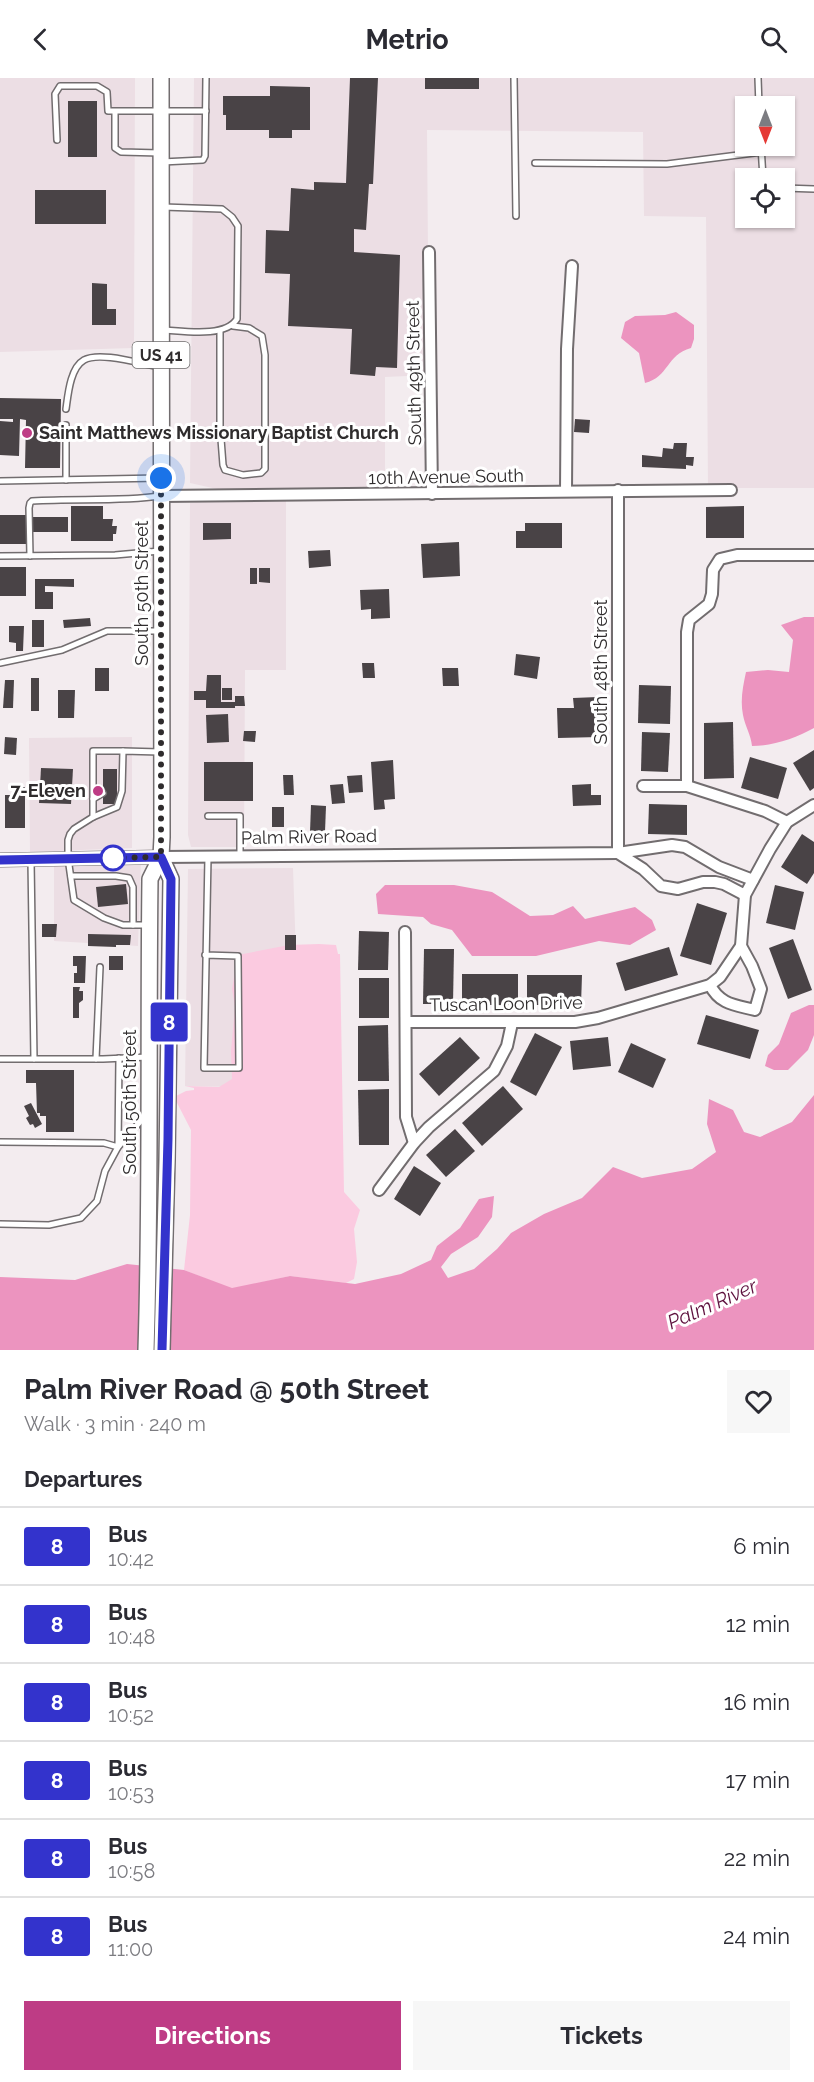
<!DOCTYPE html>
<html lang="en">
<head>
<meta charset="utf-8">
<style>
	body { margin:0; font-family:Raleway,sans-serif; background:#f7f7f7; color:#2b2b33; height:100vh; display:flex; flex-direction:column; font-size:22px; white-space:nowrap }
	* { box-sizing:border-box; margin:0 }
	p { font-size:20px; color:#7c7c81 }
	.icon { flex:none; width:33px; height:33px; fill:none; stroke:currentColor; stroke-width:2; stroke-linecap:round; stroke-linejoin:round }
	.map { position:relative; height:1272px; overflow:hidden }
	.side { display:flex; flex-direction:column; background:#fff; flex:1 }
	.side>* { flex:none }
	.badge { padding:0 12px; border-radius:4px; font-size:21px; line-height:39px }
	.needle { width:39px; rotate:180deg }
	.controls { position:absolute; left:735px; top:18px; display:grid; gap:12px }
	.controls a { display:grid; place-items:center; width:60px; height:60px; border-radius:0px; background:#fff; box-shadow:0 2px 4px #0004; font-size:30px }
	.you { position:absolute; width:30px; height:30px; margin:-15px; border:4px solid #fff; border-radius:50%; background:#1a73e8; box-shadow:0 0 0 9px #1a73e833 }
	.map>.badge { position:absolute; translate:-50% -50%; box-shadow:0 0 0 3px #fff }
	h2 { padding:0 24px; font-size:22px; line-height:54px }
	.round { display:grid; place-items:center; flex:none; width:63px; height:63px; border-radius:0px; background:#f7f7f7 }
	.overview { display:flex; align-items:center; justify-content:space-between; height:102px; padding:0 24px }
	h1 { font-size:28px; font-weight:700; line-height:45px }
	.button { display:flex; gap:12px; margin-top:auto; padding:12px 24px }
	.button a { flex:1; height:69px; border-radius:0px; background:#be3c85; color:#fff; font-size:24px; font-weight:700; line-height:69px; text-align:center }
	.button a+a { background:#f7f7f7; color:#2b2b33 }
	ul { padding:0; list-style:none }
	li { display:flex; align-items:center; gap:18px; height:78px; padding:0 24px; border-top:2px solid #e1e1e2 }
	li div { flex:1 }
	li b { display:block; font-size:22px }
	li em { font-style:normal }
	li .badge { min-width:66px; font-weight:700; text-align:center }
	header { display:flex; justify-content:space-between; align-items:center; height:78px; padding:0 24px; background:#fff; font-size:27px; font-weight:700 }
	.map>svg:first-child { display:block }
</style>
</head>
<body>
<header><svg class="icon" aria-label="back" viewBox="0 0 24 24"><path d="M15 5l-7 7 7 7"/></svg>Metrio<svg class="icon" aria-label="search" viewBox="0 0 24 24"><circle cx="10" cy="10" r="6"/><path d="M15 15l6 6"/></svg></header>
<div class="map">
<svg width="814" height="1272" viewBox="0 0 814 1272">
	<rect width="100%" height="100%" fill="#f3ecef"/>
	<g fill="#ecdee4" fill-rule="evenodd">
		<polygon points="0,0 135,0 134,270 0,274"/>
		<path d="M194,0H814V410H708L706,139L644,138L643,54L427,52L429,297L385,299V413L217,411L190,405ZM746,28H784V68H746ZM746,100H784V140H746Z"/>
		<polygon points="286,419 286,592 245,592 244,769 191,769 188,757 190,425 215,421"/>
		<polygon points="132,659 132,770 30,774 29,660"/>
		<polygon points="141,780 138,868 54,863 54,782"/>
		<polygon points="293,790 296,877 241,1009 185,1008 188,791"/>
	</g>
	<polygon fill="#fbcae0" points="319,866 336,867 338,876 340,876 344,1114 360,1132 354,1151 357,1184 354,1201 346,1205 290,1198 232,1211 184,1192 190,1137 191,1052 174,1019 186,1013 194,1012 194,1010 185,1008 219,1009 232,1001 231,973 235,929 232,911 238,877 289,867"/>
	<g fill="#ec94bf">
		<path d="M676,234L694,247V261L691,270C666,277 669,299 645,305L639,275L621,260L625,244L635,238L665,237Z"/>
		<path d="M804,539H814V650C796,660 773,668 752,668C751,657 745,648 743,637C740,622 743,608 746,594L768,592L789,594L793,562L781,547Z"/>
		<polygon points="385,807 454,807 492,814 530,838 553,837 573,828 585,841 635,829 652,842 656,852 630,867 599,863 536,878 472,878 452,852 431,846 423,839 378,836 376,816"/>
		<polygon points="809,927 814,927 814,957 808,972 788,992 774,992 765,988 768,977 779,966 791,935"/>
		<polygon points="814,1017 814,1272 0,1272 0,1199 75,1202 127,1186 184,1192 232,1210 290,1198 355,1206 401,1196 431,1182 437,1168 460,1150 479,1121 494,1118 492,1139 478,1159 451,1176 441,1189 448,1200 474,1191 497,1171 511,1155 544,1136 582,1120 613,1089 642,1100 692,1091 716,1074 707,1046 709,1021 733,1032 744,1054 760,1059 792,1044"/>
	</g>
	<g fill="#494346">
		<polygon points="350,0 378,0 373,106 369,106 366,152 354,151 354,174 400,177 397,290 376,289 375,298 350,296 352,251 288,248 290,196 265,195 266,152 289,153 291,110 314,112 314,104 346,105"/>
		<rect x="425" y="0" width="54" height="11"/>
		<polygon points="270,8 310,9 310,52 292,52 292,60 269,60 269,52 226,52 226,37 223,37 223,18 270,18"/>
		<rect x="68" y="23" width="29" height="56"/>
		<rect x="35" y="112" width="71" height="34"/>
		<polygon points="92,205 107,206 107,231 116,231 116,247 92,247"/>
		<polygon points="0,320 61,321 60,390 25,390 26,342 20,341 19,378 0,377 0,343 13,344 13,341 0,341"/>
		<polygon points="575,341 590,342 589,355 574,354"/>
		<polygon points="674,365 687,365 686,379 694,379 693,388 686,387 686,391 642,389 642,377 662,379 663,370 673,371"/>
		<polygon points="71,428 103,428 103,441 113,441 112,448 117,448 116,456 113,456 113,463 71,463"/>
		<polygon points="744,428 744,460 706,460 706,429"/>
		<polygon points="0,437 26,437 27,466 0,466"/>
		<rect x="33" y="439" width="35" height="15"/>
		<polygon points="203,445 231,445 231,461 203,462"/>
		<polygon points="525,445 562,445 562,470 516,470 516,453 525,453"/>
		<polygon points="459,464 460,498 423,500 421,466"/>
		<polygon points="330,472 331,488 309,490 308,473"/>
		<rect x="0" y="489" width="26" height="29"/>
		<rect x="250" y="490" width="7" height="16"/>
		<polygon points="259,490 270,490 270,505 259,504"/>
		<polygon points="35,501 74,501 74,509 45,508 45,514 53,514 53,531 35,531"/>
		<polygon points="389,511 390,540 371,541 371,531 361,532 360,512"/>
		<polygon points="90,540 91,548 64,550 63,542"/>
		<rect x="32" y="542" width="12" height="27"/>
		<polygon points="9,548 24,548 23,573 16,573 16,565 9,564"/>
		<polygon points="516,576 540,579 537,601 514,597"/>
		<polygon points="362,585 374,585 375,600 363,600"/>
		<rect x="95" y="590" width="14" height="23"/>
		<polygon points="442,590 458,590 459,608 443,608"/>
		<polygon points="207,597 221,597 221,624 235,624 235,618 244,618 245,628 235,628 235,630 206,630 206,622 194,622 194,613 206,613"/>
		<rect x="31" y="600" width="8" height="33"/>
		<polygon points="5,602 14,602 13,630 3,630"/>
		<polygon points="639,607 671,608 670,646 638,645"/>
		<rect x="222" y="610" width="10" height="12"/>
		<polygon points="58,612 75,612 74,640 58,640"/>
		<polygon points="598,619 599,659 558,660 557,630 574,630 573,620"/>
		<polygon points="228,636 229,664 207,665 206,637"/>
		<polygon points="733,644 734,700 704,701 704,645"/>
		<polygon points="244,653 256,653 255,664 243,663"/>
		<polygon points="642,654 670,655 668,694 641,693"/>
		<polygon points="5,659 17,660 16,677 4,676"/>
		<polygon points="814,672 814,710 810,713 793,685"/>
		<polygon points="750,679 787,690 778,721 741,710"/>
		<polygon points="393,682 395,721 384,722 385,731 374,732 371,684"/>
		<rect x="204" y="684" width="49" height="39"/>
		<polygon points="41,690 73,691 71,726 39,725"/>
		<rect x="103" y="691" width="14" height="35"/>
		<polygon points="283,697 293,697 294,717 284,717"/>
		<polygon points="362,697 363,714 349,715 347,698"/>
		<polygon points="343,706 345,725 332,726 330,707"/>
		<polygon points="591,706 591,717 601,717 601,727 573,728 572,707"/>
		<polygon points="15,709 25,709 25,750 5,750 5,717 15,717"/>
		<polygon points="649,726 687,727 687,757 648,756"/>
		<polygon points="311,727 326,728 325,754 310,754"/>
		<rect x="272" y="729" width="12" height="20"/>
		<polygon points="802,756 814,764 814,795 807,806 781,789"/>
		<polygon points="126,806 128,826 98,829 96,809"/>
		<polygon points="775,807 804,814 795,852 766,845"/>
		<polygon points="697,825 727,835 711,887 680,878"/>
		<polygon points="42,846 57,846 56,859 42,859"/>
		<polygon points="359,853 389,854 388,892 358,892"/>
		<polygon points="88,856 131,857 130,867 116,867 116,869 88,868"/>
		<rect x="285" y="857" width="11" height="15"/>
		<polygon points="793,861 812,912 788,921 769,870"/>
		<polygon points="669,869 678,897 625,913 616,885"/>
		<polygon points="424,871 454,871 453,926 423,926"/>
		<polygon points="73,878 86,878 85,905 74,905 74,895 77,895 77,888 73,888"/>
		<rect x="109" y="878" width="14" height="14"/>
		<rect x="462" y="896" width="56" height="31"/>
		<polygon points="527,897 582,897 581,927 527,927"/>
		<rect x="359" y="900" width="30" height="40"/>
		<polygon points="73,909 80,909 79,913 83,913 83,922 79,925 79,940 73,940"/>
		<polygon points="706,937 759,952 750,981 697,966"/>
		<polygon points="388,947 389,1003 358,1003 358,948"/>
		<polygon points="535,955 562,969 536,1018 510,1004"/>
		<polygon points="460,959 480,980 439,1018 419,996"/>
		<polygon points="608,959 611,988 573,992 570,963"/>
		<polygon points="631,965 666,981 653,1010 618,994"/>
		<polygon points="26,992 74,992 74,1054 46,1054 46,1038 40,1038 40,1035 37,1035 36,1005 26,1005"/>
		<polygon points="503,1008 523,1031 482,1068 462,1045"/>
		<polygon points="389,1011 389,1067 359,1067 358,1012"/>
		<polygon points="31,1025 42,1046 35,1050 33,1046 30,1047 26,1040 29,1038 24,1028"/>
		<polygon points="455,1051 475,1073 446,1099 426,1077"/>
		<polygon points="414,1088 441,1105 420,1138 394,1121"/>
	</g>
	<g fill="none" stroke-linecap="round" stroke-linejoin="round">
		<defs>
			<g id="service">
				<polyline points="514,0 516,138"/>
				<polyline points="758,0 759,28"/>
				<polyline points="115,34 115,70 121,74 160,75"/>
				<polyline points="57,62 55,16 60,8 97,8 107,14 108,33 206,33"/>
				<polyline points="761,68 763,100"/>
				<polyline points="162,84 203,82 205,78 206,0"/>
				<polyline points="535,85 667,86 762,74"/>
				<polyline points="784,110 814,111"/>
				<path d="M163,129L222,131L232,139L238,148L237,241C225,260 184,253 163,252"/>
				<polyline points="220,253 220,348 223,387 225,392 243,397 261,395 265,391 265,277 262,258 249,250 233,248"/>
				<path d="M66,331C68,317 70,290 84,282C100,273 141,286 160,289"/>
				<polyline points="66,347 66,402"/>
				<polyline points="0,403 160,400"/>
				<polyline points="0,478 115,477 160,473"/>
				<path d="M30,478L29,430L30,425L32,423C75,420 118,424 160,418"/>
				<polyline points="0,585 62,572 107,553 160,553"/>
				<polyline points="93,721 103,715"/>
				<polyline points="208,738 240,738 240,778"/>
				<polyline points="93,739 93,673 123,673"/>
				<polyline points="31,783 34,981"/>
				<polyline points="71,798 116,798 129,800 133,809 133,847"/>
				<polyline points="148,847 123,847 104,840 74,822 68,780 68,762 70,756 74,751 93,739 117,729 122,713 123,673 160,674"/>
				<polyline points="205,877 238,878 239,990 204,990 208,779"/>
				<polyline points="0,981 103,981 148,979"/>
				<polyline points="96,981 100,889"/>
				<polyline points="0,1064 104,1065 118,1069 119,980"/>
				<polyline points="0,1146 49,1147 81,1140 97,1123 105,1093 118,1069 145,1038"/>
			</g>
			<g id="minor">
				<polyline points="429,174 432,416"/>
				<polyline points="618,412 618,775"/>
				<polyline points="566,413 567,271 572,188"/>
				<polyline points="161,418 731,412"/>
				<polyline points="643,708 687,708 765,733 787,744"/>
				<polyline points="687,708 687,554 689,542 709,526 712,516 713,492 720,481 737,477 814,477"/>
				<polyline points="618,775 643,791 661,808 678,811 703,804 715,804 724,806 745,817"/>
				<polyline points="161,779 618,775 672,767 685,769 719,789 753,802"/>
				<polyline points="405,854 406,1039 414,1065"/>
				<path d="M710,907C720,927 736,927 755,932L761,911L752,888L741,868"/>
				<polyline points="406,944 575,944 598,940 710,907 720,899 741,868 745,817 770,771 787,744 814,727"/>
				<polyline points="379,1112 414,1065 429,1049 494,993 507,968 512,945"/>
			</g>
			<polyline id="tertiary" points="0,782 161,779"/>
			<g id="primary">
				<polyline points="161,779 171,801 167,1082 162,1272"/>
				<path d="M146,1272C151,1115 148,958 150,801L161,779L162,759L161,0"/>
			</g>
		</defs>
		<use href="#service" stroke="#726d6f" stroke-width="8"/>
		<use href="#minor" stroke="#726d6f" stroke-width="14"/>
		<use href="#tertiary" stroke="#726d6f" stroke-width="15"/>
		<use href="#primary" stroke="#726d6f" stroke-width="18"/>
		<use href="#service" stroke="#fff" stroke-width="5"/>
		<use href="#minor" stroke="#fff" stroke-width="10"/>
		<use href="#tertiary" stroke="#fff" stroke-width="12"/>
		<use href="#primary" stroke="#fff" stroke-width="15"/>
	</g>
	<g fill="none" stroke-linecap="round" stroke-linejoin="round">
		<defs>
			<polyline id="line" points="0,782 161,779 171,801 168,1061 162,1272"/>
		</defs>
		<use href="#line" stroke="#fff" stroke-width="14"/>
		<use href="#line" stroke="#33c" stroke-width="9"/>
		<polyline stroke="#2f2c2d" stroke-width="6" stroke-dasharray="0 10.8" points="113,780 161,779 161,400"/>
	</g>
	<g fill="#be3c85" stroke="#fff" stroke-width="2">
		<circle cx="27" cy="355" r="6"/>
		<circle cx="98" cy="713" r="6"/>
	</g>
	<circle fill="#fff" stroke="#33c" stroke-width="3" cx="113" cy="780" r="12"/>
	<g text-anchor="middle" stroke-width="6" stroke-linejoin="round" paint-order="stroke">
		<rect fill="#fff" stroke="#6d6b6c" stroke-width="1.5" x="132.5" y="264" width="57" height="26" rx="4.5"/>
		<g font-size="16" font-weight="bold" fill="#2f2c2d">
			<text x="161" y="283">US 41</text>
		</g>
		<g font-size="18" fill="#2f2c2d" stroke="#fff">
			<text transform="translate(414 295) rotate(-91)" y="6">South 49th Street</text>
			<text transform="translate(446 399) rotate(-1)" y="6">10th Avenue South</text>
			<text transform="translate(142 515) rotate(-90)" y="6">South 50th Street</text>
			<text transform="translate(601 594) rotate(-90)" y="6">South 48th Street</text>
			<text transform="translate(309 759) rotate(-1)" y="6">Palm River Road</text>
			<text transform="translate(506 926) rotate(-1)" y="6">Tuscan Loon Drive</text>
			<text transform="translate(130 1024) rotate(-90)" y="6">South 50th Street</text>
		</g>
		<g font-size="18" font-weight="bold" fill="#2f2c2d" stroke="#fff" text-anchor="start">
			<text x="39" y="361">Saint Matthews Missionary Baptist Church</text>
			<text x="86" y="719" text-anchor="end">7-Eleven</text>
		</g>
		<g font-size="20" font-style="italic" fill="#5e113e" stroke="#fff">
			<text transform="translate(712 1226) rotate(-24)" y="7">Palm River</text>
		</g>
	</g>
</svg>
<div class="controls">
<a><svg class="needle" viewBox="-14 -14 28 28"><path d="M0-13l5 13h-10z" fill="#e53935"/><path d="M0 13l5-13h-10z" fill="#7c7c81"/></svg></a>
<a><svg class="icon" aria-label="locate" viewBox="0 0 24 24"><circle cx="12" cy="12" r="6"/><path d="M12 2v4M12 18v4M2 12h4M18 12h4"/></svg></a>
</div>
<div class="you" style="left:161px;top:400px"></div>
<b class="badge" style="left:169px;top:944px;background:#33c;color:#fff">8</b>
</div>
<section class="side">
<div class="overview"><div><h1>Palm River Road @ 50th Street</h1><p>Walk · 3 min · 240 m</p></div><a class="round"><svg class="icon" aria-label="heart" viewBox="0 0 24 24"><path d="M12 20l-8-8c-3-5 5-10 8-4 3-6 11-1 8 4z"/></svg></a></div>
<h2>Departures</h2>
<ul>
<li><span class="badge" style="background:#33c;color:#fff">8</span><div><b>Bus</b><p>10:42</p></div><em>6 min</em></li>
<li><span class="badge" style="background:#33c;color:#fff">8</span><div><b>Bus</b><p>10:48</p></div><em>12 min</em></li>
<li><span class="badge" style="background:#33c;color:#fff">8</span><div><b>Bus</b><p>10:52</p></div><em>16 min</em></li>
<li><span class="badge" style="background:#33c;color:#fff">8</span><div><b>Bus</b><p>10:53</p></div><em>17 min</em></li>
<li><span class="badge" style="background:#33c;color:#fff">8</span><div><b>Bus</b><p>10:58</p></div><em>22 min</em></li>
<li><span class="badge" style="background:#33c;color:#fff">8</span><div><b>Bus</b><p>11:00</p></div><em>24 min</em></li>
</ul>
<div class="button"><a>Directions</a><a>Tickets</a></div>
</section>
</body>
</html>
